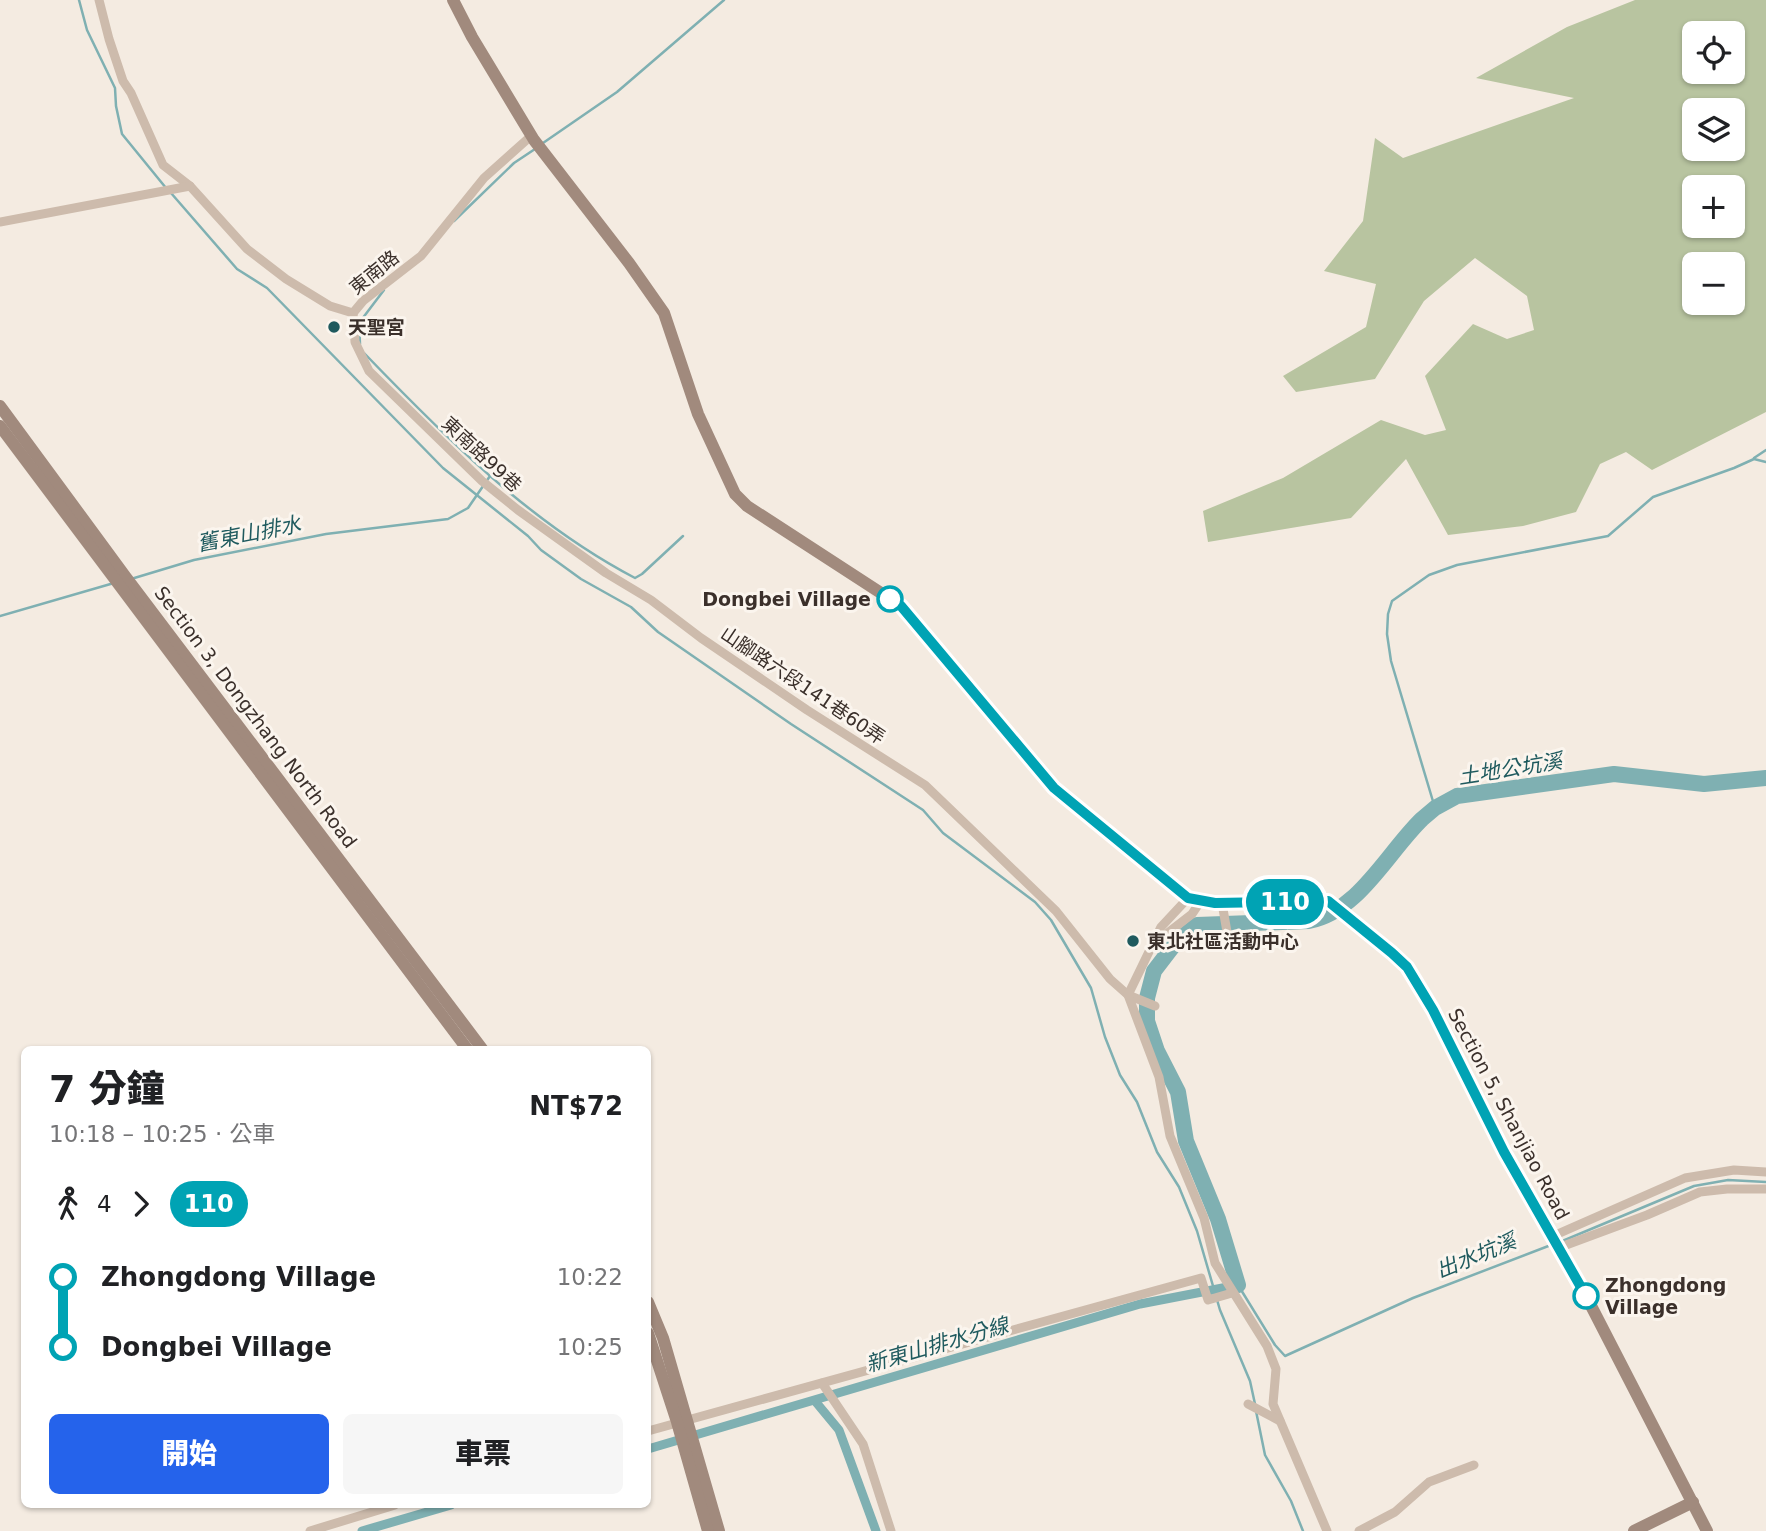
<!DOCTYPE html>
<html lang="zh-TW">
<head>
<meta charset="utf-8">
<style>
	body { margin:0; font-family:"DejaVu Sans","Noto Sans TC",sans-serif; background:#f6f6f6; color:#202124; height:100vh; display:flex; flex-direction:column; font-size:26px; white-space:nowrap }
	* { box-sizing:border-box; margin:0 }
	p { font-size:23px; color:#757577 }
	.icon { flex:none; width:38px; height:38px; fill:none; stroke:currentColor; stroke-width:2; stroke-linecap:round; stroke-linejoin:round }
	.map { position:relative; flex:1; overflow:hidden }
	.side { position:absolute; left:21px; top:1046px; width:630px; height:462px; display:flex; flex-direction:column; background:#fff; border-radius:10px; box-shadow:0 2px 5px #0004 }
	.side>* { flex:none }
	.badge { padding:0 14px; border-radius:23px; font-size:24px; line-height:46px }
	.controls { position:absolute; left:1682px; top:21px; display:grid; gap:14px }
	.controls a { display:grid; place-items:center; width:63px; height:63px; border-radius:10px; background:#fff; box-shadow:0 2px 5px #0004; font-size:35px }
	.map>.badge { position:absolute; translate:-50% -50%; box-shadow:0 0 0 4px #fff }
	.legs { display:flex; align-items:center; gap:10px; height:77px; padding:0 28px; font-size:23px }
	.legs p { margin-inline-start:auto }
	.overview { display:flex; align-items:center; justify-content:space-between; height:119px; padding:0 28px }
	h1 { font-size:38px; font-weight:800; line-height:52px }
	.primary-button { display:flex; gap:14px; margin-top:auto; padding:14px 28px }
	.primary-button a { flex:1; height:80px; border-radius:10px; background:#2563eb; color:#fff; font-size:28px; font-weight:800; line-height:80px; text-align:center }
	.primary-button a+a { background:#f6f6f6; color:#202124 }
	ul { padding:0 28px; list-style:none }
	li { display:flex; align-items:center; gap:24px; height:70px; font-size:26px }
	li i { display:grid; place-items:center; width:10px; height:100%; margin:0 9px; background:currentColor }
	li i::after { content:''; width:18px; height:18px; margin:-9px; border:5px solid; border-radius:50%; background:#fff }
	li p { margin-inline-start:auto }
	li:first-child i { background:linear-gradient(#0000 50%,currentColor 0) }
	li:last-child i { background:linear-gradient(currentColor 50%,#0000 0) }
	.map>svg:first-child { display:block }
</style>
</head>
<body>
<div class="map">
<svg width="1766" height="1531" viewBox="0 0 1766 1531">
	<rect width="100%" height="100%" fill="#f4ebe1"/>
	<path fill="#b8c4a0" fill-rule="evenodd" d="M1635,0H1766V412L1652,470L1626,452L1600,464L1576,512L1523,526L1448,535L1406,459L1351,518L1208,542L1203,511L1283,478L1381,420L1425,435L1446,430L1425,376L1473,324L1507,339L1534,330L1527,296L1475,258L1424,301L1375,379L1296,392L1283,376L1366,327L1376,284L1324,271L1363,221L1375,138L1403,158L1574,98L1476,78L1567,27ZM1694,33H1732V72H1694ZM1694,110H1732V149H1694ZM1694,187H1732V226H1694ZM1694,264H1732V303H1694Z"/>
	<g fill="none" stroke-linecap="round" stroke-linejoin="round">
		<g stroke="#7fb0b2" stroke-width="2.5">
			<polyline points="79,0 87,30 115,88 116,106 122,134 166,188"/>
			<polyline points="543,143 617,92 724,0"/>
			<polyline points="171,193 237,269 267,288 443,468 528,536 541,550 581,579 631,607 658,632 791,724 923,810 943,833 1035,902 1051,920 1091,988 1105,1037 1120,1075 1137,1102 1157,1152 1179,1187 1197,1231 1220,1310 1250,1381 1255,1404"/>
			<polyline points="454,221 514,163 535,149"/>
			<polyline points="360,344 359,323 384,290"/>
			<path d="M364,353C445,437 530,523 635,578L642,574L683,536"/>
			<polyline points="1754,458 1766,450"/>
			<polyline points="131,579 194,560 326,534 448,519 468,508 490,476"/>
			<polyline points="0,616 114,583"/>
			<polyline points="1435,808 1391,661 1387,634 1388,614 1392,601 1429,575 1457,565 1608,536 1653,497 1734,468 1754,459 1766,462"/>
			<polyline points="1560,1242 1694,1186 1728,1180 1766,1182"/>
			<polyline points="1238,1285 1275,1345 1285,1356 1413,1298 1551,1245"/>
			<polyline points="1256,1411 1265,1455 1291,1501 1303,1531"/>
		</g>
		<g stroke="#7fb0b2" stroke-width="9">
			<polyline points="815,1401 839,1430 876,1531"/>
			<polyline points="648,1449 1140,1304 1238,1285"/>
			<polyline points="362,1531 451,1505"/>
		</g>
		<path stroke="#7fb0b2" stroke-width="16" d="M1238,1285L1218,1219L1186,1141L1178,1092L1157,1051L1147,1021V998L1154,971L1177,941L1197,925L1309,921C1359,911 1387,853 1422,819L1435,808L1457,796L1614,774L1704,784L1766,778"/>
		<g stroke="#cdbbac" stroke-width="9">
			<polyline points="99,0 109,39 123,81 131,93 163,165 190,186 247,249 286,279 330,306 353,313"/>
			<polyline points="0,222 190,186"/>
			<polyline points="353,313 355,342 369,371 482,481 518,510 606,573 651,600 701,638 807,710 925,785 1056,911 1110,979 1128,995 1155,1006"/>
			<polyline points="353,313 363,301 421,256 484,178 531,136"/>
			<polyline points="1188,898 1161,927 1128,995 1159,1077 1170,1136 1204,1218 1215,1263 1267,1346 1276,1369 1273,1404 1327,1531"/>
			<polyline points="1222,903 1227,932"/>
			<polyline points="1156,942 1192,914 1200,902"/>
			<polyline points="1553,1236 1685,1178 1734,1170 1766,1172"/>
			<polyline points="1558,1248 1647,1215 1700,1192 1727,1189 1766,1189"/>
			<polyline points="822,1383 863,1444 891,1531"/>
			<polyline points="1248,1404 1280,1421"/>
			<polyline points="648,1431 1201,1278 1208,1300 1232,1293"/>
			<polyline points="310,1531 395,1505"/>
			<polyline points="1359,1531 1395,1512 1429,1482 1474,1465"/>
		</g>
		<g stroke="#a18a7d" stroke-width="12">
			<polyline points="453,0 472,37 534,140 629,263 664,313 698,414 735,494 747,506 901,606 1054,788 1188,898 1215,903 1328,901 1393,953 1407,967 1433,1010 1504,1152 1586,1296 1707,1531"/>
			<polyline points="0,406 125,576 483,1050"/>
			<polyline points="0,426 468,1050"/>
			<polyline points="648,1302 663,1338 719,1531"/>
			<polyline points="648,1333 677,1422 708,1531"/>
			<polyline points="1634,1531 1693,1502"/>
		</g>
	</g>
	<g fill="none" stroke-linecap="round" stroke-linejoin="round">
		<defs>
			<polyline id="line-1" points="890,599 901,606 1054,788 1188,898 1215,903 1328,901 1392,953 1407,967 1433,1010 1504,1152 1586,1296"/>
		</defs>
		<use href="#line-1" stroke="#fff" stroke-width="16"/>
		<use href="#line-1" stroke="#00a3b4" stroke-width="10"/>
	</g>
	<g fill="#1f5a5e" stroke="#fbf5ee" stroke-width="2.5">
		<circle cx="334" cy="327" r="7"/>
		<circle cx="1133" cy="941" r="7"/>
	</g>
	<g fill="#fff" stroke="#00a3b4" stroke-width="3.5">
		<circle cx="890" cy="599" r="12"/>
		<circle cx="1586" cy="1296" r="12"/>
	</g>
	<g text-anchor="middle" stroke-width="6" stroke-linejoin="round" paint-order="stroke">
		<g font-size="19" fill="#3b302b" stroke="#fbf5ee">
			<text transform="translate(374 272) rotate(-39)" y="7">東南路</text>
			<text transform="translate(482 454) rotate(43)" y="7">東南路99巷</text>
			<text transform="translate(803 685) rotate(34)" y="7">山腳路六段141巷60弄</text>
			<text transform="translate(256 717) rotate(53)" y="7">Section 3, Dongzhang North Road</text>
			<text transform="translate(1509 1114) rotate(62)" y="7">Section 5, Shanjiao Road</text>
		</g>
		<g font-size="19" font-weight="bold" fill="#3b302b" stroke="#fbf5ee" text-anchor="start">
			<text x="348" y="334">天聖宮</text>
			<text x="1147" y="948">東北社區活動中心</text>
		</g>
		<g font-size="19" font-weight="bold" fill="#3b302b" stroke="#fbf5ee" text-anchor="end">
			<text x="871" y="606">Dongbei Village</text>
			<text x="1605" y="1292" text-anchor="start">Zhongdong<tspan x="1605" dy="22">Village</tspan></text>
		</g>
		<g font-size="21" font-style="italic" fill="#1f5a5e" stroke="#fbf5ee">
			<text transform="translate(249 534) rotate(-11)" y="7">舊東山排水</text>
			<text transform="translate(1510 769) rotate(-9)" y="7">土地公坑溪</text>
			<text transform="translate(1476 1256) rotate(-22)" y="7">出水坑溪</text>
			<text transform="translate(937 1345) rotate(-16)" y="7">新東山排水分線</text>
		</g>
	</g>
</svg>
<div class="controls">
<a><svg class="icon" aria-label="locate" viewBox="0 0 24 24"><circle cx="12" cy="12" r="6"/><path d="M12 2v4M12 18v4M2 12h4M18 12h4"/></svg></a>
<a><svg class="icon" aria-label="layers" viewBox="0 0 24 24"><path d="M12 4l9 5-9 5-9-5zM3 14l9 5 9-5"/></svg></a>
<a>+</a>
<a>−</a>
</div>
<b class="badge" style="left:1285px;top:902px;background:#00a3b4;color:#fff">110</b>
<section class="side">
<div class="overview"><div><h1>7 分鐘</h1><p>10:18 – 10:25 · 公車</p></div><b>NT$72</b></div>
<div class="legs"><svg class="icon" aria-label="walk" viewBox="0 0 24 24"><circle cx="13" cy="4" r="2"/><path d="M13 8l-2 6 4 7M11 14l-3 7M7 12l3-4h3l4 4"/></svg>4<svg class="icon" aria-label="forward" viewBox="0 0 24 24"><path d="M9 5l7 7-7 7"/></svg><b class="badge" style="background:#00a3b4;color:#fff">110</b></div>
<ul>
<li><i style="color:#00a3b4"></i><b>Zhongdong Village</b><p>10:22</p></li>
<li><i style="color:#00a3b4"></i><b>Dongbei Village</b><p>10:25</p></li>
</ul>
<div class="primary-button"><a>開始</a><a>車票</a></div>
</section>
</div>
</body>
</html>
